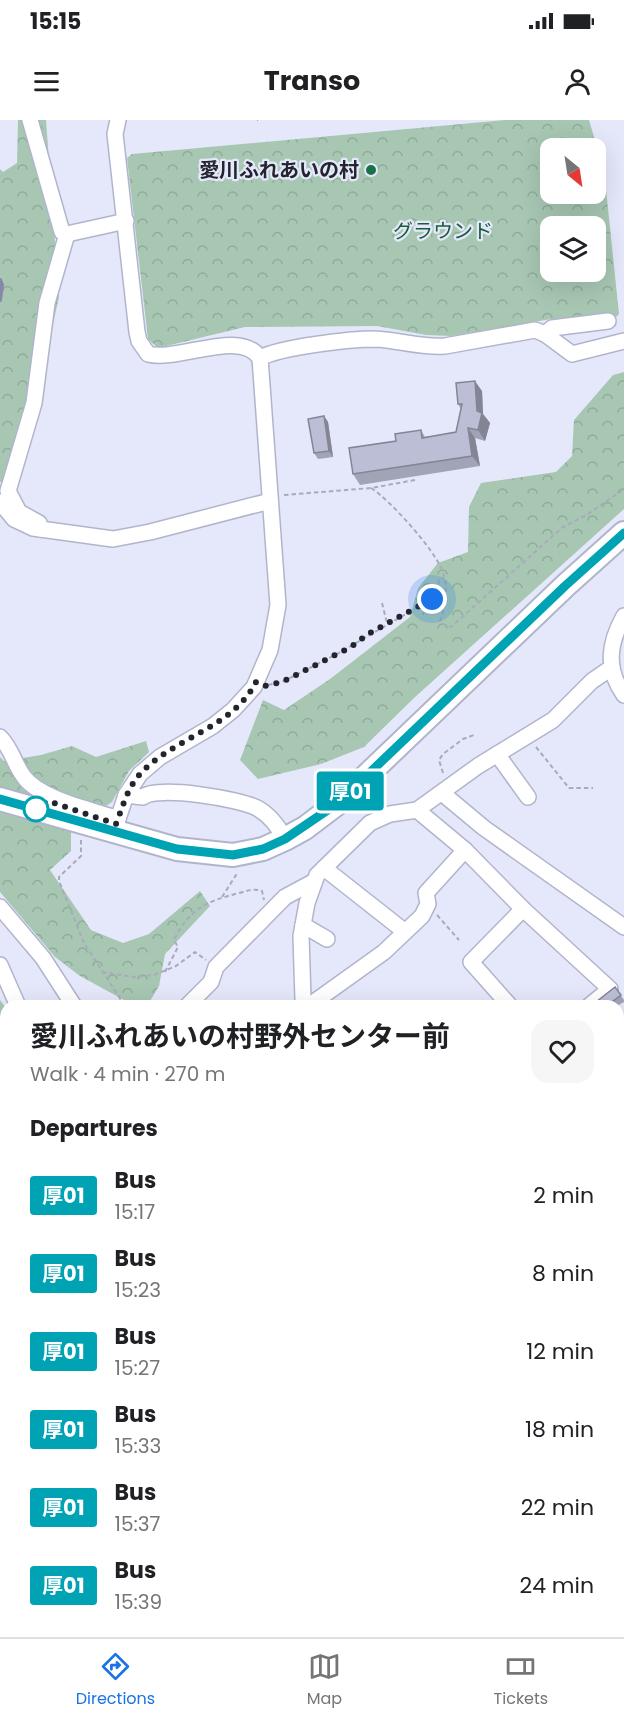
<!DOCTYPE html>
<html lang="en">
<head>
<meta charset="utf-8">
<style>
	body { margin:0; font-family:Poppins,"Noto Sans JP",sans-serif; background:#f6f6f6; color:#202124; height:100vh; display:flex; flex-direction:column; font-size:22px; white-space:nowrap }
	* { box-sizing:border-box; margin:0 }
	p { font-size:20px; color:#757577 }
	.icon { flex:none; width:33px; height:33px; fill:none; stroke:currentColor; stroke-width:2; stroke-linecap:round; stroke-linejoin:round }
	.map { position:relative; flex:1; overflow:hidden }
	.panel { position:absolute; left:0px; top:880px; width:624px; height:638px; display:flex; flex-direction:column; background:#fff; border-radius:18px 18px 0 0; box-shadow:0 6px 24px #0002 }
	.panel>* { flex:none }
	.badge { padding:0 12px; border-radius:4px; font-size:21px; line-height:39px }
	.needle { width:39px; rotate:150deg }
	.buttons { position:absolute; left:540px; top:18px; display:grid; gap:12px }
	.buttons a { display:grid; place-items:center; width:66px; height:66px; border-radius:12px; background:#fff; box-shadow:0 6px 24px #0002; font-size:30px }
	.you { position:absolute; width:30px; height:30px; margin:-15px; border:4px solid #fff; border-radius:50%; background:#1a73e8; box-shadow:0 0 0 9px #1a73e833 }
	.map>.badge { position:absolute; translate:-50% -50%; box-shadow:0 0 0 3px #fff }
	h2 { padding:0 30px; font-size:22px; line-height:54px }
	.round { display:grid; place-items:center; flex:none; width:63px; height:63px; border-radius:18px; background:#f6f6f6 }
	.summary { display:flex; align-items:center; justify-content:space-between; height:102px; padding:0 30px }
	h1 { font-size:28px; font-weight:700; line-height:45px }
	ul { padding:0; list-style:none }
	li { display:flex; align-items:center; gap:18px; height:78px; padding:0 30px }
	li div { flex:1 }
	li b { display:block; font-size:22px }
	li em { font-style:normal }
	li .badge { min-width:66px; font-weight:700; text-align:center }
	.status { display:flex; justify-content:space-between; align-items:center; height:42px; padding:0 30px; background:#fff; direction:ltr }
	.status svg { height:16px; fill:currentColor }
	header { display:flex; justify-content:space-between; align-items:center; height:78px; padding:0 30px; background:#fff; font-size:27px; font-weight:700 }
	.menu { display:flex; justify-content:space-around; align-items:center; height:84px; border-top:2px solid #e0e0e0; background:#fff; font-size:16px; color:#757577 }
	.menu a { display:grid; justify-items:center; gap:3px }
	.menu .selected { color:#1a73e8 }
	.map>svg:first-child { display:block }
</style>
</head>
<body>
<div class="status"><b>15:15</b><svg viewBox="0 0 49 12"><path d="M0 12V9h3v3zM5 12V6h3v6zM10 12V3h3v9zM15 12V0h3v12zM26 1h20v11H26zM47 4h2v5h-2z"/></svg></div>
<header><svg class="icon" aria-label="menu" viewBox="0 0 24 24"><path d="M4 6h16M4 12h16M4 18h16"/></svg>Transo<svg class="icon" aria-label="person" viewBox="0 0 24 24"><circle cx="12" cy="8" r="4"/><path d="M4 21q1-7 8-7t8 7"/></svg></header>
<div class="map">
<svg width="624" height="1517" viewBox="0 0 624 1517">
	<defs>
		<pattern id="forest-crowns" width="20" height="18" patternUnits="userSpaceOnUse" patternTransform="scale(1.5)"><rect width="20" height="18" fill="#a7c7b3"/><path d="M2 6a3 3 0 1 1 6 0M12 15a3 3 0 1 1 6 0" fill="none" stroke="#8fab9a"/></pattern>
	</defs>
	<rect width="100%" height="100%" fill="#e5e8fb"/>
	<g fill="url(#forest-crowns)" fill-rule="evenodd">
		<polygon points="18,0 46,0 59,177 18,361 0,362 0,49 3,52 17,43"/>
		<path d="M505,0H589L604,50L619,194L615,198L551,199L451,216L426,215L377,206L245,207L158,228L148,219L127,38L132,34ZM550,28H596V74H550ZM550,106H596V152H550Z"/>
		<polygon points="624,252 624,389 414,578 364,627 321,644 258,659 240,640 263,580 284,590 330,559 410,497 418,468 438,443 468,432 469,387 481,363 556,352 572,336 574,300 613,255"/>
		<polygon points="146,621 149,632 129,651 112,682 71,711 71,731 50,750 91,810 123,823 149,814 200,771 210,786 165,834 159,866 147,886 135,886 80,856 55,837 0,772 0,637 4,641 41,635 72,626 96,637"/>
		<polygon points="0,880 6,888 6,1143 0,1158"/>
	</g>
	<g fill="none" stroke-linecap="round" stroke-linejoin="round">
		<g stroke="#8489a8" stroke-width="4">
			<polyline points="0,160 2,165 0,180"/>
			<polyline points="0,926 6,934"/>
			<polyline points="0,1248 6,1225"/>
			<polyline points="618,1329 624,1317"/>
			<polyline points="493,1517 499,1512"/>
		</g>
		<defs>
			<g id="minor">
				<polyline points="30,0 62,112 67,114 126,101"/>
				<path d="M118,0L115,14L137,212L139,221L148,234C179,242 240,208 260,238C281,227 350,219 375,219C399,220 421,228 445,226L535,210L545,214L572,234L624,221"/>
				<polyline points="545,214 552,208 608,201"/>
				<polyline points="0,382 14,399 33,408 113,419 150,412 270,381"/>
				<polyline points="40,409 39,403 19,392 8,371 34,283 47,183 67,114"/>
				<path d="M624,496C609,523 605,548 624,575"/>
				<path d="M0,617C12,629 14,644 24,657C40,679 92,690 118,699"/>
				<polyline points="497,634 528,677"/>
				<polyline points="442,673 484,708 624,807"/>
				<path d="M126,675L143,677C157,665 240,679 257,688C270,695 278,706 285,719"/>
				<polyline points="114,711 126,675 140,654 160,637 213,606 233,590 254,567 270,530 278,485 260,238"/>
				<polyline points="324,748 404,811"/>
				<polyline points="0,787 43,838 74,886"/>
				<polyline points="303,805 327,819"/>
				<polyline points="0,845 18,886"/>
				<polyline points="187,886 211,862 216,847 285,777 313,762"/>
				<polyline points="309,886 310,885 303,879 301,816 307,783 317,755 370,703 390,694 417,690"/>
				<polyline points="312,886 310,885 384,832 422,796 428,784 426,773 465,730"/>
				<polyline points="510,886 471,842 523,789"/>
				<polyline points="589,886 610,869 523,789 465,730 417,690 478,646 553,600 592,561 611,548"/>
				<polyline points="618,962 624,920"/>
				<polyline points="618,988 624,993"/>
				<polyline points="618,1089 624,1084"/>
				<polyline points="618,1145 624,1152"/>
				<polyline points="0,1193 6,1187"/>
				<polyline points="618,1230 624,1224"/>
				<polyline points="618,1285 624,1277"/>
				<polyline points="618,1347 624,1334"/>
				<polyline points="0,1486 5,1451"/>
				<polyline points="354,1512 355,1517"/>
				<polyline points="534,1512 541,1517"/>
				<polyline points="104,1517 105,1512"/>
				<polyline points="203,1517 204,1512"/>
			</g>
			<g id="major">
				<polyline points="0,1349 6,1348"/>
				<polyline points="618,1417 624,1418"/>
			</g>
			<polyline id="highway" points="0,679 177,729 233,735 263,729 285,719 305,708 338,683 565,466 624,413"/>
		</defs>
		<use href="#minor" stroke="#b1b5cc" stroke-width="18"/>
		<use href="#major" stroke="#b1b5cc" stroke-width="22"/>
		<use href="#highway" stroke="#b1b5cc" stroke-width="26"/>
		<g stroke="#a8abbb" stroke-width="2" stroke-dasharray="4.5 3" stroke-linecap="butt">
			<polyline points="257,0 258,0"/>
			<path d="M371,368C390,380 434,429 442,450C448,466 447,484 440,501L447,507L452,506L563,407L588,394L624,369"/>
			<polyline points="284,375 371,368 415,360"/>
			<polyline points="382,483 387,503"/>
			<polyline points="268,565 282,562 337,534 432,479 438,471 439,460 443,458"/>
			<polyline points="536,627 569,668 593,668"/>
			<polyline points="443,653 439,640 443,634 463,619 474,615"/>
			<polyline points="81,720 81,736 59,757 59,761 84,823 125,886"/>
			<polyline points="222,777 238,752"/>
			<polyline points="437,795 459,820"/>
			<polyline points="102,852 133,857 154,855 176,846 195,832 206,840"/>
			<path d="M165,852L178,827L174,820C189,789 207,781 239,773C247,771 254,768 262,771L264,780"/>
			<polyline points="0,981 6,986"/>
			<polyline points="0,1019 6,1009"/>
			<polyline points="0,1041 6,1038"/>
			<polyline points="0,1094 6,1090"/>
			<polyline points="0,1122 6,1132"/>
			<polyline points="0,1263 6,1241"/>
			<polyline points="620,1308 624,1306"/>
			<polyline points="0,1317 3,1285 6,1279"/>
		</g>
		<use href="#minor" stroke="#fff" stroke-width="15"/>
		<use href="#major" stroke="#fff" stroke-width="20"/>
		<use href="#highway" stroke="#fff" stroke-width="22"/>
	</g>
	<g fill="#a1a3b7">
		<polygon points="482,271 483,294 490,303 485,321 475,318 480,346 360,365 353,354 396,321 421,310 425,317 456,312 461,289 458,284"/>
		<polygon points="324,296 328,302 333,337 318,339 314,333"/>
		<polygon points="615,867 624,880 624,882 617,886 591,886"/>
		<polygon points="618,1090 623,1136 618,1136"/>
		<polygon points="618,1159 624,1166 624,1193 620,1196 618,1194"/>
		<polygon points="618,1366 624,1369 624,1393 619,1390 618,1392"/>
		<polygon points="0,1393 6,1393 6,1427 0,1426"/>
		<polygon points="618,1428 624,1430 624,1454 618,1451"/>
		<polygon points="622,1503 624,1517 558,1517 552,1512 618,1512"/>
		<polygon points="209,1512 219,1512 217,1517 212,1517"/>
		<polygon points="358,1512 404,1512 405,1515 397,1517 357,1517"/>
		<polygon points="478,1512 494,1512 488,1517 483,1517"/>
	</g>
	<g fill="#838595">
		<polygon points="475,261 482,271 483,294 490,303 485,321 478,310"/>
		<polygon points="324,296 328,302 333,337 329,331"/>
		<polygon points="468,308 475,318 480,346 472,336"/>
		<polygon points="12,1512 17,1512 16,1517 12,1517"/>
		<polygon points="212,1512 219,1512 217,1517 216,1517"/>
		<polygon points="293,1512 297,1512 298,1517 294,1517"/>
		<polygon points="341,1512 346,1512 346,1517 344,1517"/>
		<polygon points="521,1512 524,1512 527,1517 520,1517 519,1515"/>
	</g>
	<g fill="#bbbed5" stroke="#838595" stroke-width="1.5">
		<polygon points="475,261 477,291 482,293 478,310 468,308 472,336 353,354 349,328 396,321 395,314 421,310 422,318 456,312 462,284 458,284 456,263"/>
		<polygon points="324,296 329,331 314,333 308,299"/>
		<polygon points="615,867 621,875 612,882 614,886 591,886"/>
		<polygon points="624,1020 624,1038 618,1031 618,1025"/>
		<polygon points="624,1087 624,1137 618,1130 618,1090"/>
		<polygon points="618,1159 624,1166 624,1184 618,1189"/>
		<polygon points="618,1366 624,1369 624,1390 618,1386"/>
		<polygon points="0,1393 6,1393 6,1422 0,1421"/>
		<polygon points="618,1428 624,1430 624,1447 623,1450 618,1447"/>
		<polygon points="6,1482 6,1512 12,1512 12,1517 0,1517 0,1490"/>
		<polygon points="618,1500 622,1503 624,1500 624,1517 565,1517 558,1512 618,1512"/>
		<polygon points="162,1512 190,1512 193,1517 161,1517"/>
		<polygon points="230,1512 293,1512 294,1517 230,1517"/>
		<polygon points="358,1512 383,1512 357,1517"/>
		<polygon points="444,1512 450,1512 453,1517 437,1517"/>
		<polygon points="507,1512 521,1512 519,1515 522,1517 502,1517"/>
		<polygon points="56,1514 80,1517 56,1517"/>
		<polygon points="108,1514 129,1517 107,1517"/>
	</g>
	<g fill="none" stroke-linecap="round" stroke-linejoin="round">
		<defs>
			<polyline id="line" points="0,679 177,729 233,735 263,729 285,719 338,683 565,466 624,413"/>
		</defs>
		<use href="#line" stroke="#fff" stroke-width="14"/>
		<use href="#line" stroke="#00a3b4" stroke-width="9"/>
		<path stroke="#23242d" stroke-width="6" stroke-dasharray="0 10.8" d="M36,689L48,681L116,704C123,686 127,669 140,654C174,617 232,609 256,562L265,566L282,562L351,527L368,514L432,479"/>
	</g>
	<circle fill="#187347" stroke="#e5e8fb" stroke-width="2" cx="371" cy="50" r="6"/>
	<circle fill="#fff" stroke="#00a3b4" stroke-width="3" cx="36" cy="689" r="12"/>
	<g text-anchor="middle" stroke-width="4.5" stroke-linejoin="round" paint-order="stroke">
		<g font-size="20" font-weight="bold" fill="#23242d" stroke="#e5e8fb" text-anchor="end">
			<text x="359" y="57">愛川ふれあいの村</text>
		</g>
		<g font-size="20" fill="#185d3a" stroke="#e5e8fb">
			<text x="443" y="118">グラウンド</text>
		</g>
	</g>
</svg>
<div class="buttons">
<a><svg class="needle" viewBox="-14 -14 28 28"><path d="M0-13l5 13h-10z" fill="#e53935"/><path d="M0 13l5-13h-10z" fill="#757577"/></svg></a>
<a><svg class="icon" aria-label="layers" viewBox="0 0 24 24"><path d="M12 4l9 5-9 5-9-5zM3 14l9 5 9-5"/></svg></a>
</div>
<div class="you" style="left:432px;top:479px"></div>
<b class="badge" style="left:350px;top:671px;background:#00a3b4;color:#fff">厚01</b>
<section class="panel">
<div class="summary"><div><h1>愛川ふれあいの村野外センター前</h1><p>Walk · 4 min · 270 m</p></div><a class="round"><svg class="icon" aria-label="heart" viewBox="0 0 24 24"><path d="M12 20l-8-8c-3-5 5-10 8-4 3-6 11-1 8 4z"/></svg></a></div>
<h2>Departures</h2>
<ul>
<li><span class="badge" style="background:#00a3b4;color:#fff">厚01</span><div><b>Bus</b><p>15:17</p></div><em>2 min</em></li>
<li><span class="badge" style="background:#00a3b4;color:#fff">厚01</span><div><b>Bus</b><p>15:23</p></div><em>8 min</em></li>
<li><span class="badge" style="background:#00a3b4;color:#fff">厚01</span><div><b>Bus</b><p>15:27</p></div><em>12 min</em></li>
<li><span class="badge" style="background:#00a3b4;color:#fff">厚01</span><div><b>Bus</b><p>15:33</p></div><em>18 min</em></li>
<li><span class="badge" style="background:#00a3b4;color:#fff">厚01</span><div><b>Bus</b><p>15:37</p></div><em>22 min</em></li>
<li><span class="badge" style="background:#00a3b4;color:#fff">厚01</span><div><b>Bus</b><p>15:39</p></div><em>24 min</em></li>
</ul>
</section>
</div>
<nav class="menu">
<a class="selected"><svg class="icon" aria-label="directions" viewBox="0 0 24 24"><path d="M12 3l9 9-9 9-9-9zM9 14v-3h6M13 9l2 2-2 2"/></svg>Directions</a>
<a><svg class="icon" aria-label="map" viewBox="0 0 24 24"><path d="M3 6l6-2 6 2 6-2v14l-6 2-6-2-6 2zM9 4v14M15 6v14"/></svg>Map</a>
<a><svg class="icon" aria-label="tickets" viewBox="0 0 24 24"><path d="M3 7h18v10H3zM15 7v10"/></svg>Tickets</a>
</nav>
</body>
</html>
